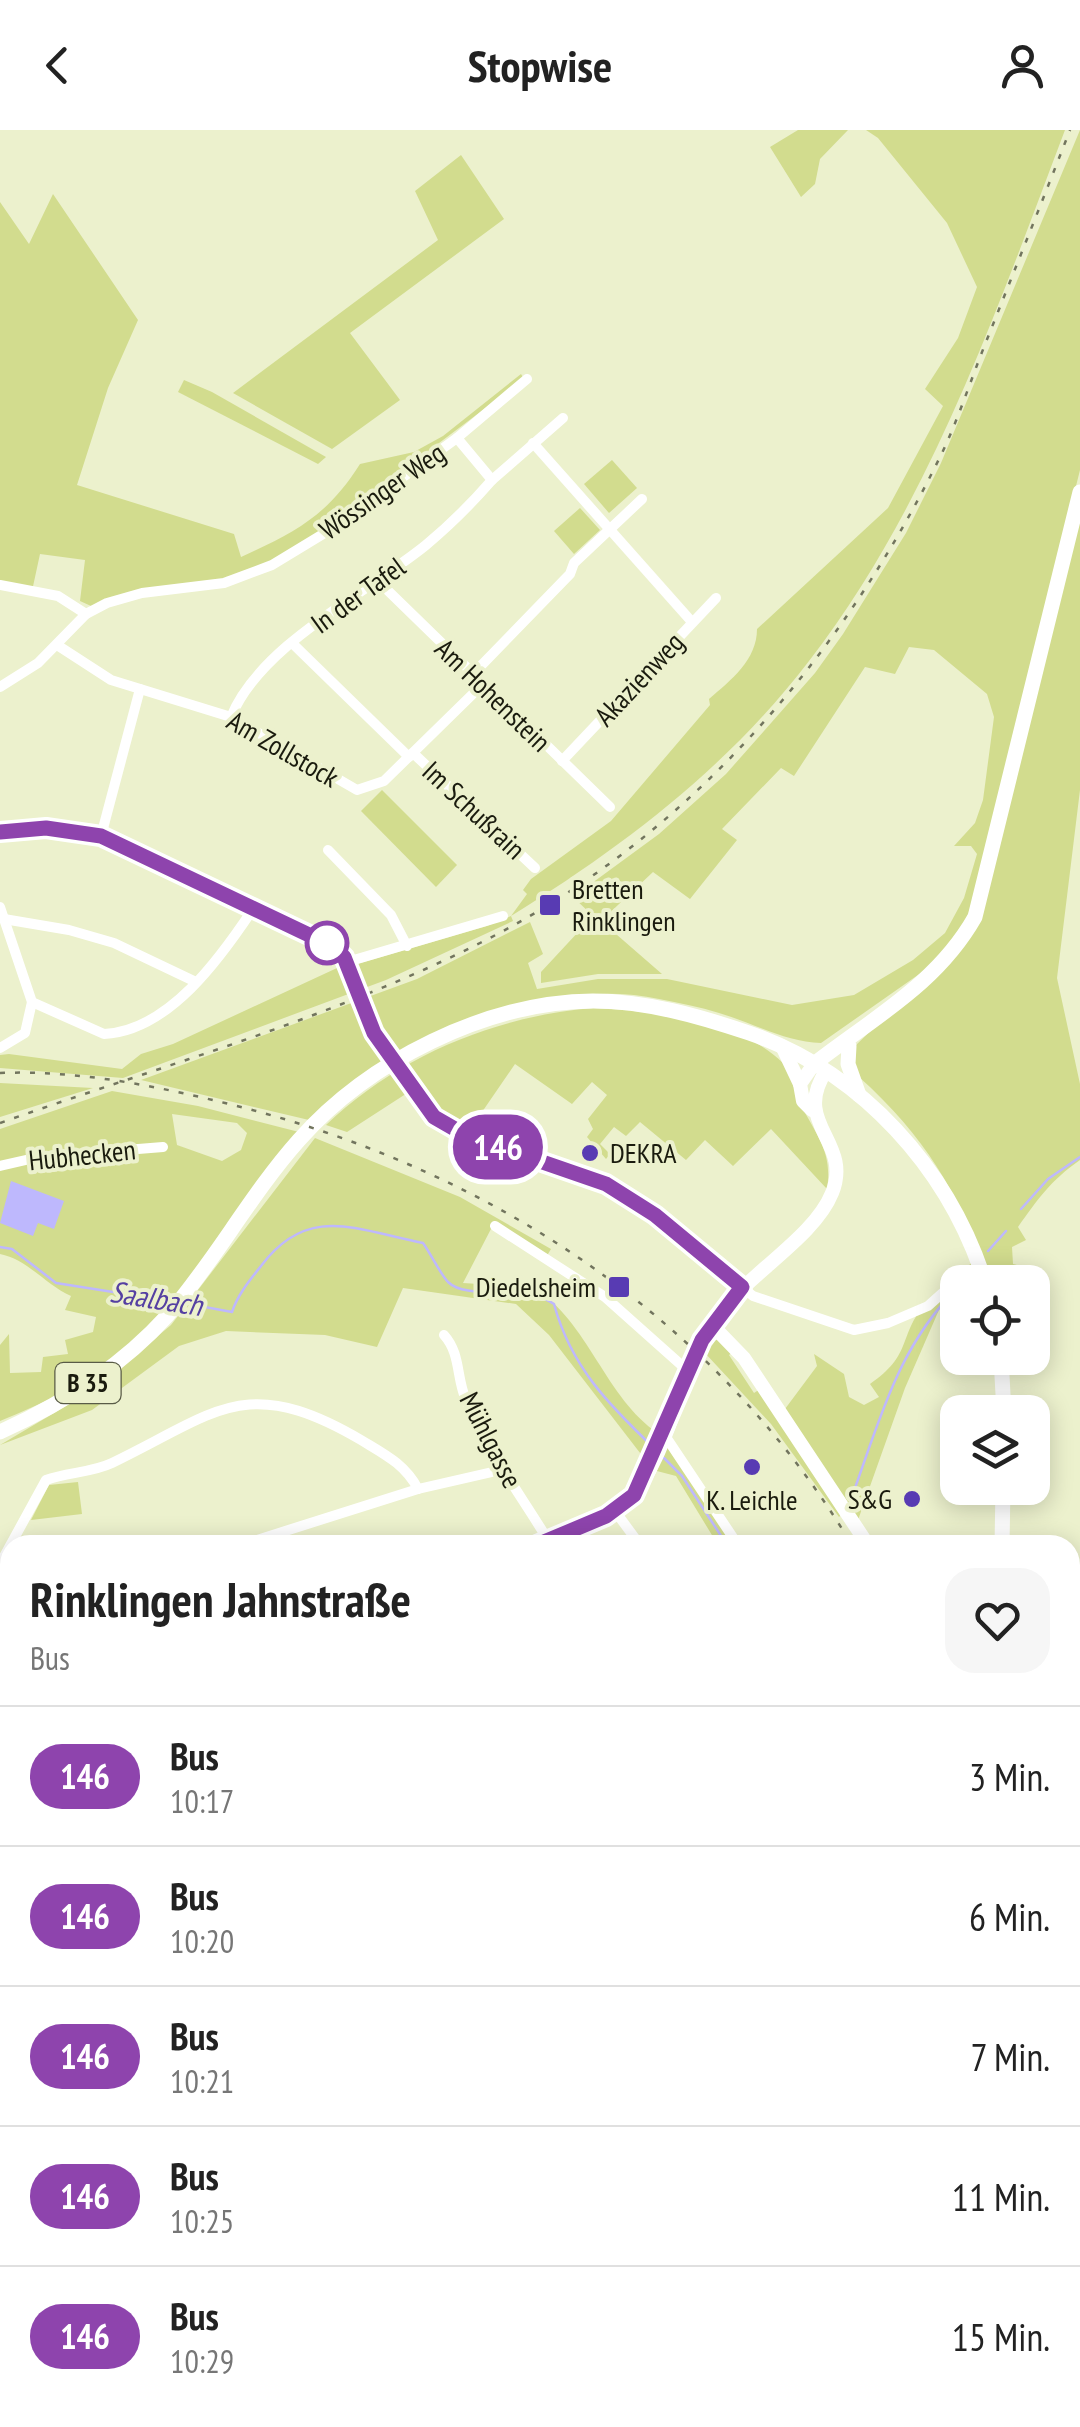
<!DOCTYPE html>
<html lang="de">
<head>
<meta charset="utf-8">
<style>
	body { margin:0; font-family:"PT Sans Narrow",sans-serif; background:#f6f6f6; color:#222; height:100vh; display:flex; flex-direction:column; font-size:38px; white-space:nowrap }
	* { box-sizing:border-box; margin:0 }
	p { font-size:32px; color:#767676 }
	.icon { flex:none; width:55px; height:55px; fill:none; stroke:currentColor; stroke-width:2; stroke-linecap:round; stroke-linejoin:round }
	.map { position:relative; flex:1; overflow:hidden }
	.panel { position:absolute; left:0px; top:1405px; width:1080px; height:892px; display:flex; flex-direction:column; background:#fff; border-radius:30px 30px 0 0; box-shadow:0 5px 25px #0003 }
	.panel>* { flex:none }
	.badge { padding:0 20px; border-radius:32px; font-size:35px; line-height:65px }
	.buttons { position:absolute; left:940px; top:1135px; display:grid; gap:20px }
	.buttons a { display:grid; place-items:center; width:110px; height:110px; border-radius:20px; background:#fff; box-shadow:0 5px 25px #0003; font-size:50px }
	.map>.badge { position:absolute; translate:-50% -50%; box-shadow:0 0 0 5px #fff }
	.round { display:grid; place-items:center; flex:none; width:105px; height:105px; border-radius:30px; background:#f6f6f6 }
	.headline { display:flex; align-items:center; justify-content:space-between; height:170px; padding:0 30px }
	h1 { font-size:48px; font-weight:800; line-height:75px }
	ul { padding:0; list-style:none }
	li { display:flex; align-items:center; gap:30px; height:140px; padding:0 30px; border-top:2px solid #e0e0e0 }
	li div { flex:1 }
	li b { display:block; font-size:38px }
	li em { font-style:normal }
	li .badge { min-width:110px; font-weight:700; text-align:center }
	header { display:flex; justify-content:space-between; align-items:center; height:130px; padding:0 30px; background:#fff; font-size:45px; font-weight:800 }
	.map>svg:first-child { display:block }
</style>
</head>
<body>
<header><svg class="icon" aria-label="back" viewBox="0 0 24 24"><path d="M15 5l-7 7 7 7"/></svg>Stopwise<svg class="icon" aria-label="person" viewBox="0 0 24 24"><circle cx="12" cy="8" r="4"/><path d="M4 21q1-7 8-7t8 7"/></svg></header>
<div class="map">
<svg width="1080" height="2297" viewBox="0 0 1080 2297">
	<rect width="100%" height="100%" fill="#ecf1cd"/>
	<g fill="#d2dc8e" fill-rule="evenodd">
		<polygon points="798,0 848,0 820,29 815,54 801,67 770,17"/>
		<path d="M866,0H1065C996,182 929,376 809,531C728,637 623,717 511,786L513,791L386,850L123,948L0,938V925L9,924L122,939L141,924L173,914L337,838L347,846L358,841L357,834L487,796L511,786L527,764L523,760L531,749L611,691L710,575L709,569C731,550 757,530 757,499L888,378L943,276L925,259L958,208L977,157L947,93L878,8Z"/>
		<path d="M1080,0V340L971,778L959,803L935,833L821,913C785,912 754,893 719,883C700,877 679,873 659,869C547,844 387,911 309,990L141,950L417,849L530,792L543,824L528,833L537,859L598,849H667L792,875L854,865L913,830L945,803L964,768L977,724L971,716H954L975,693L983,670L994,587L987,564L934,520L909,517L895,544L865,537L794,646L781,638L722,699L737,710L690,769L653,742L601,791L662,844H598L541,853V842L593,786L573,767L659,704L726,644L815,543L843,504L906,403L941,333Z"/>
		<polygon points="461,25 504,89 350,203 400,270 332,319 233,263 438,110 415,61"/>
		<path d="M53,64L138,190L108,258L77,355L234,404L241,427C296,402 328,385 360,334L414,322L443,306L521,244L524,249L321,402L266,435L224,450L91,476L80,471L85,430L40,424L32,461L0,455V72L29,114Z"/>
		<polygon points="184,250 212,262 326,327 318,334 178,262"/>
		<polygon points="612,330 637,358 609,383 584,354"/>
		<polygon points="580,378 600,400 574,424 554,401"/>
		<path d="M1080,382V660L1057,848L1080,954V1030C1050,1051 1038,1069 1018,1097L1026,1110L1012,1117L1013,1134L1026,1137L1024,1152H991C960,1066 928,1009 859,947L854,938V917L970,804Z"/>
		<polygon points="382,660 457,735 436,757 361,681"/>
		<path d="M594,878C654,882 736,887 783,933C793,942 794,962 801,975C816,1005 833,1022 827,1059L771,999L733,1036L705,1010L686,1030L640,992L626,1006L614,997L600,1014L610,1024L606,1029L587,1007L593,999L588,989L607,965L592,952L572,974L515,934L469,1001L447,991L415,958L347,1002L326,995C398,926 495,886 594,878Z"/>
		<polygon points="0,953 93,958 0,987"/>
		<path d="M112,961L198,976L299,1002C246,1071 183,1168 120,1224C85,1254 42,1274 0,1291V1215L9,1204L10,1243L41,1242L43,1227L68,1224L65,1210L93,1202L96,1187L65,1180L71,1166C46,1155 27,1129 0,1124V999ZM172,984L237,993L247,1003L241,1020L222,1031L177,1015Z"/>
		<path d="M315,1008L460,1067L551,1119L545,1129L492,1097L463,1153L479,1154L490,1147C504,1153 521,1150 534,1158C588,1191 606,1269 658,1303L647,1332L549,1205L516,1174L403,1158L377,1217L325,1205L226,1201L179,1216L92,1280L0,1315L93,1260L171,1195Z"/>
		<path d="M971,1133L978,1152H958L957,1176L942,1173L905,1258L858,1390L785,1279L817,1236L814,1224L844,1244L849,1267L864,1275L879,1267L870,1254C912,1225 898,1209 923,1176C936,1160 957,1150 971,1133Z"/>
		<polygon points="719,1209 735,1220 729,1225 754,1263 760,1259 841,1385 839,1387 771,1294 704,1222 710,1212"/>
		<polygon points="663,1311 734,1415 718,1415 676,1346 653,1340"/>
		<polygon points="78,1352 82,1384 31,1390 49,1355"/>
		<polygon points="1070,2218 1080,2229 1080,2297 956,2297 963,2288 1070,2288"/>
	</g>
	<polygon fill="#beb8fd" points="11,1051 64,1071 54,1099 38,1093 33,1106 0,1093"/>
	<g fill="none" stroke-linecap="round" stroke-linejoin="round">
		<g stroke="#beb8fd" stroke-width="2.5">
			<polyline points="1021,1079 1048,1049 1080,1027"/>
			<polyline points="0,1117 12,1119 56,1153 170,1171"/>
			<polyline points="988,1121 1006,1101"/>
			<polyline points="962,1152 970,1145"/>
			<path d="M183,1173L232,1182C238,1164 250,1150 261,1136C308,1073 357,1100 423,1113C431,1124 439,1142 448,1152C467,1171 525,1154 554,1174C571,1237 609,1275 655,1319"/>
			<polyline points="664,1328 682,1346 727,1415"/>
			<path d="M851,1369C880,1290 897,1218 958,1157"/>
			<polyline points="823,1415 828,1408"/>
			<polyline points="1070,1872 1080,1884"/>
		</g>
		<polyline stroke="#ccd1b0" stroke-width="10" stroke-dasharray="10 5" stroke-linecap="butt" points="353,851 366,884"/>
		<g stroke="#fff" stroke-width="10">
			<polyline points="533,313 692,492"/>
			<polyline points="492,350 563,288"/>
			<polyline points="378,451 610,677"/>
			<polyline points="0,455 58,466 86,484"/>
			<polyline points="293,514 409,627"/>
			<polyline points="57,515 111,550 231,587 357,660 384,651 482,555"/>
			<polyline points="472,545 570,444 574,433 642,369"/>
			<polyline points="0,557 38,533 86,484 107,473 142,463 224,453 272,435 333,398 457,308 527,249"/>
			<path d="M231,587C260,515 367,463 426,415C450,395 472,373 492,350L457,308"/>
			<polyline points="413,623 535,738"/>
			<polyline points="562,631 716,468"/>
			<polyline points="0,702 46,698 101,706 329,814 344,827 353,851"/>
			<polyline points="101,706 140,559"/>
			<polyline points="328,720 391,785 407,816"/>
			<path d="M0,777L32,872L104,904C169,901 221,827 253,779"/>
			<polyline points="4,789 69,800 114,813 196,852"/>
			<polyline points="347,832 503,786"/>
			<polyline points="366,884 384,919"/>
			<polyline points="0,918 25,903 32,872"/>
			<polyline points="401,943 421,974 450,998 606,1054 653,1084 753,1166 854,1200 888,1193 928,1176 957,1150"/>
			<polyline points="0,1036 39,1027 163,1017"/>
			<polyline points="495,1096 605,1167 688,1241"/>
			<path d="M444,1205C461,1224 456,1247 466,1270C487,1320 520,1364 548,1410"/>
			<polyline points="664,1304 738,1415"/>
			<polyline points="615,1381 640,1415"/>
			<polyline points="241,1415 418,1359 501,1340"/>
			<path d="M0,1434L46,1350C67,1342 91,1343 112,1333C216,1283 245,1242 361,1310C384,1324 405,1334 418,1359"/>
			<polyline points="0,1484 10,1487"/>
			<polyline points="0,1552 10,1553"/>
			<polyline points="0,1654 10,1636"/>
			<polyline points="0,1766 10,1757"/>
			<polyline points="0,1887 10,1905"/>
			<polyline points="0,2019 10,2014"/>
			<polyline points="0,2167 10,2161"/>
			<polyline points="498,2288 507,2297"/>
			<polyline points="618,2288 625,2297"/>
			<polyline points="731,2288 738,2297"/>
			<polyline points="77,2297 80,2288"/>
			<polyline points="166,2297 167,2288"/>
			<polyline points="243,2297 244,2288"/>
			<polyline points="332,2297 334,2288"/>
			<polyline points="427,2297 431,2288"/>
			<polyline points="852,2297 867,2288"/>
		</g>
		<g stroke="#fff" stroke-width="14">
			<polyline points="782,916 800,954"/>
			<polyline points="812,980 803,971 800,954 814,934"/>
			<polyline points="712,1195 744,1228 868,1415"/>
			<path d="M537,1415C568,1402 609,1392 632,1366C667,1328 682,1237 717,1187C746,1145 814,1108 832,1063C853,1011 791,994 826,941"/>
			<polyline points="0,1635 10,1635"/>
		</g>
		<g stroke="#fff" stroke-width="15">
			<polyline points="849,916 848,934 859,965"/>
			<path d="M814,934C873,888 937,854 975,787L1080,362"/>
			<polyline points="1001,1228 1004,1282"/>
			<path d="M0,1302C62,1274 121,1237 167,1186C215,1131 250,1065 299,1010C369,931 486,872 593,871C646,871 699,886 749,903C862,942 949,1039 985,1152"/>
			<polyline points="1002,1415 1003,1358"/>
			<polyline points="1070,1696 1080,1713"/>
		</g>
		<g stroke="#72755e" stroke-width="2.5" stroke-dasharray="5 10" stroke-linecap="butt">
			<path d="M0,943C75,940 152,955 225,973C484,1036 713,1184 852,1415"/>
			<path d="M0,993C161,936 327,890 480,813C686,710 841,529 941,325C958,290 970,252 984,217C1013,144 1042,72 1070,0"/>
			<polyline points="1070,1771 1080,1784"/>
		</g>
	</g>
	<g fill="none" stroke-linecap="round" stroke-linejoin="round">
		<defs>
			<polyline id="line" points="0,702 46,698 101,706 328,814 344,827 374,903 434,987 467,1006 606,1054 655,1085 742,1157 702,1210 634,1365 606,1386 537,1415"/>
		</defs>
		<use href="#line" stroke="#fff" stroke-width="22"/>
		<use href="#line" stroke="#8e44ad" stroke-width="15"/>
	</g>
	<g fill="#583bb3" stroke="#ecf1cd" stroke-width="4">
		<rect x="538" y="763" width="24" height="24" rx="5"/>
		<circle cx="590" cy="1023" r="10"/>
		<rect x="607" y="1145" width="24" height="24" rx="5"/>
		<circle cx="752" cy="1337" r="10"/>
		<circle cx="912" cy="1369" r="10"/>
	</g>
	<circle fill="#fff" stroke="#8e44ad" stroke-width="5" cx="327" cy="813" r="20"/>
	<g text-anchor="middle" stroke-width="8" stroke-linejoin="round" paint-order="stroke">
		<rect fill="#ecf1cd" stroke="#595b47" stroke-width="2.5" x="55.5" y="1233" width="65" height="40" rx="8"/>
		<g font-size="25" font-weight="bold" fill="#1a1b0e">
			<text x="88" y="1262">B 35</text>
		</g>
		<g font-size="28" fill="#1a1b0e" stroke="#ecf1cd">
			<text transform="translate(382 361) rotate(-35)" y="10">Wössinger Weg</text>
			<text transform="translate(358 465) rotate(-36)" y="10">In der Tafel</text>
			<text transform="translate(639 549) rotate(-47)" y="10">Akazienweg</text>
			<text transform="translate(493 565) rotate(44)" y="10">Am Hohenstein</text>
			<text transform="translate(283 619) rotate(30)" y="10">Am Zollstock</text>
			<text transform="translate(474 680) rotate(43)" y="10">Im Schußrain</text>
			<text transform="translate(82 1025) rotate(-6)" y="10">Hubhecken</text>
			<text transform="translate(491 1310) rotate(63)" y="10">Mühlgasse</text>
		</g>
		<g font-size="28" fill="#1a1b0e" stroke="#ecf1cd" text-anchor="start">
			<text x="572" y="769">Bretten<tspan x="572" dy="32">Rinklingen</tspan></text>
			<text x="610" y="1033">DEKRA</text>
			<text x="596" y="1167" text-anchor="end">Diedelsheim</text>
			<text x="892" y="1379" text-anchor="end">S&amp;G</text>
			<text x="752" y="1380" text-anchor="middle">K. Leichle</text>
		</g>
		<g font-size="30" font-style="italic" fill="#5540a2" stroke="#ecf1cd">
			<text transform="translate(156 1169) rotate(9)" y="10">Saalbach</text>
		</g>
	</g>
</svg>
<div class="buttons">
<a><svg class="icon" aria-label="locate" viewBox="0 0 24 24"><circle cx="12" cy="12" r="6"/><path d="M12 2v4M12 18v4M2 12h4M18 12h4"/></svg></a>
<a><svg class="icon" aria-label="layers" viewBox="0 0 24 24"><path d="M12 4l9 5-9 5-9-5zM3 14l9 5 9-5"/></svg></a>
</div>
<b class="badge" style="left:498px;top:1017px;background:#8e44ad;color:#fff">146</b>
<section class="panel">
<div class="headline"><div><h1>Rinklingen Jahnstraße</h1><p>Bus</p></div><a class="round"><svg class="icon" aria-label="heart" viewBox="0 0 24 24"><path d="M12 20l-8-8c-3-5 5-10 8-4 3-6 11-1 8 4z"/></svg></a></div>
<ul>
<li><span class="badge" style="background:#8e44ad;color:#fff">146</span><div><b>Bus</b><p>10:17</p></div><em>3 Min.</em></li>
<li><span class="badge" style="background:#8e44ad;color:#fff">146</span><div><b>Bus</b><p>10:20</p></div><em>6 Min.</em></li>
<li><span class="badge" style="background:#8e44ad;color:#fff">146</span><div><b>Bus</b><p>10:21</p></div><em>7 Min.</em></li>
<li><span class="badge" style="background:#8e44ad;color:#fff">146</span><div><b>Bus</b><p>10:25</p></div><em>11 Min.</em></li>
<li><span class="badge" style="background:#8e44ad;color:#fff">146</span><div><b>Bus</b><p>10:29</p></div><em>15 Min.</em></li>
</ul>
</section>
</div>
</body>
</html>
